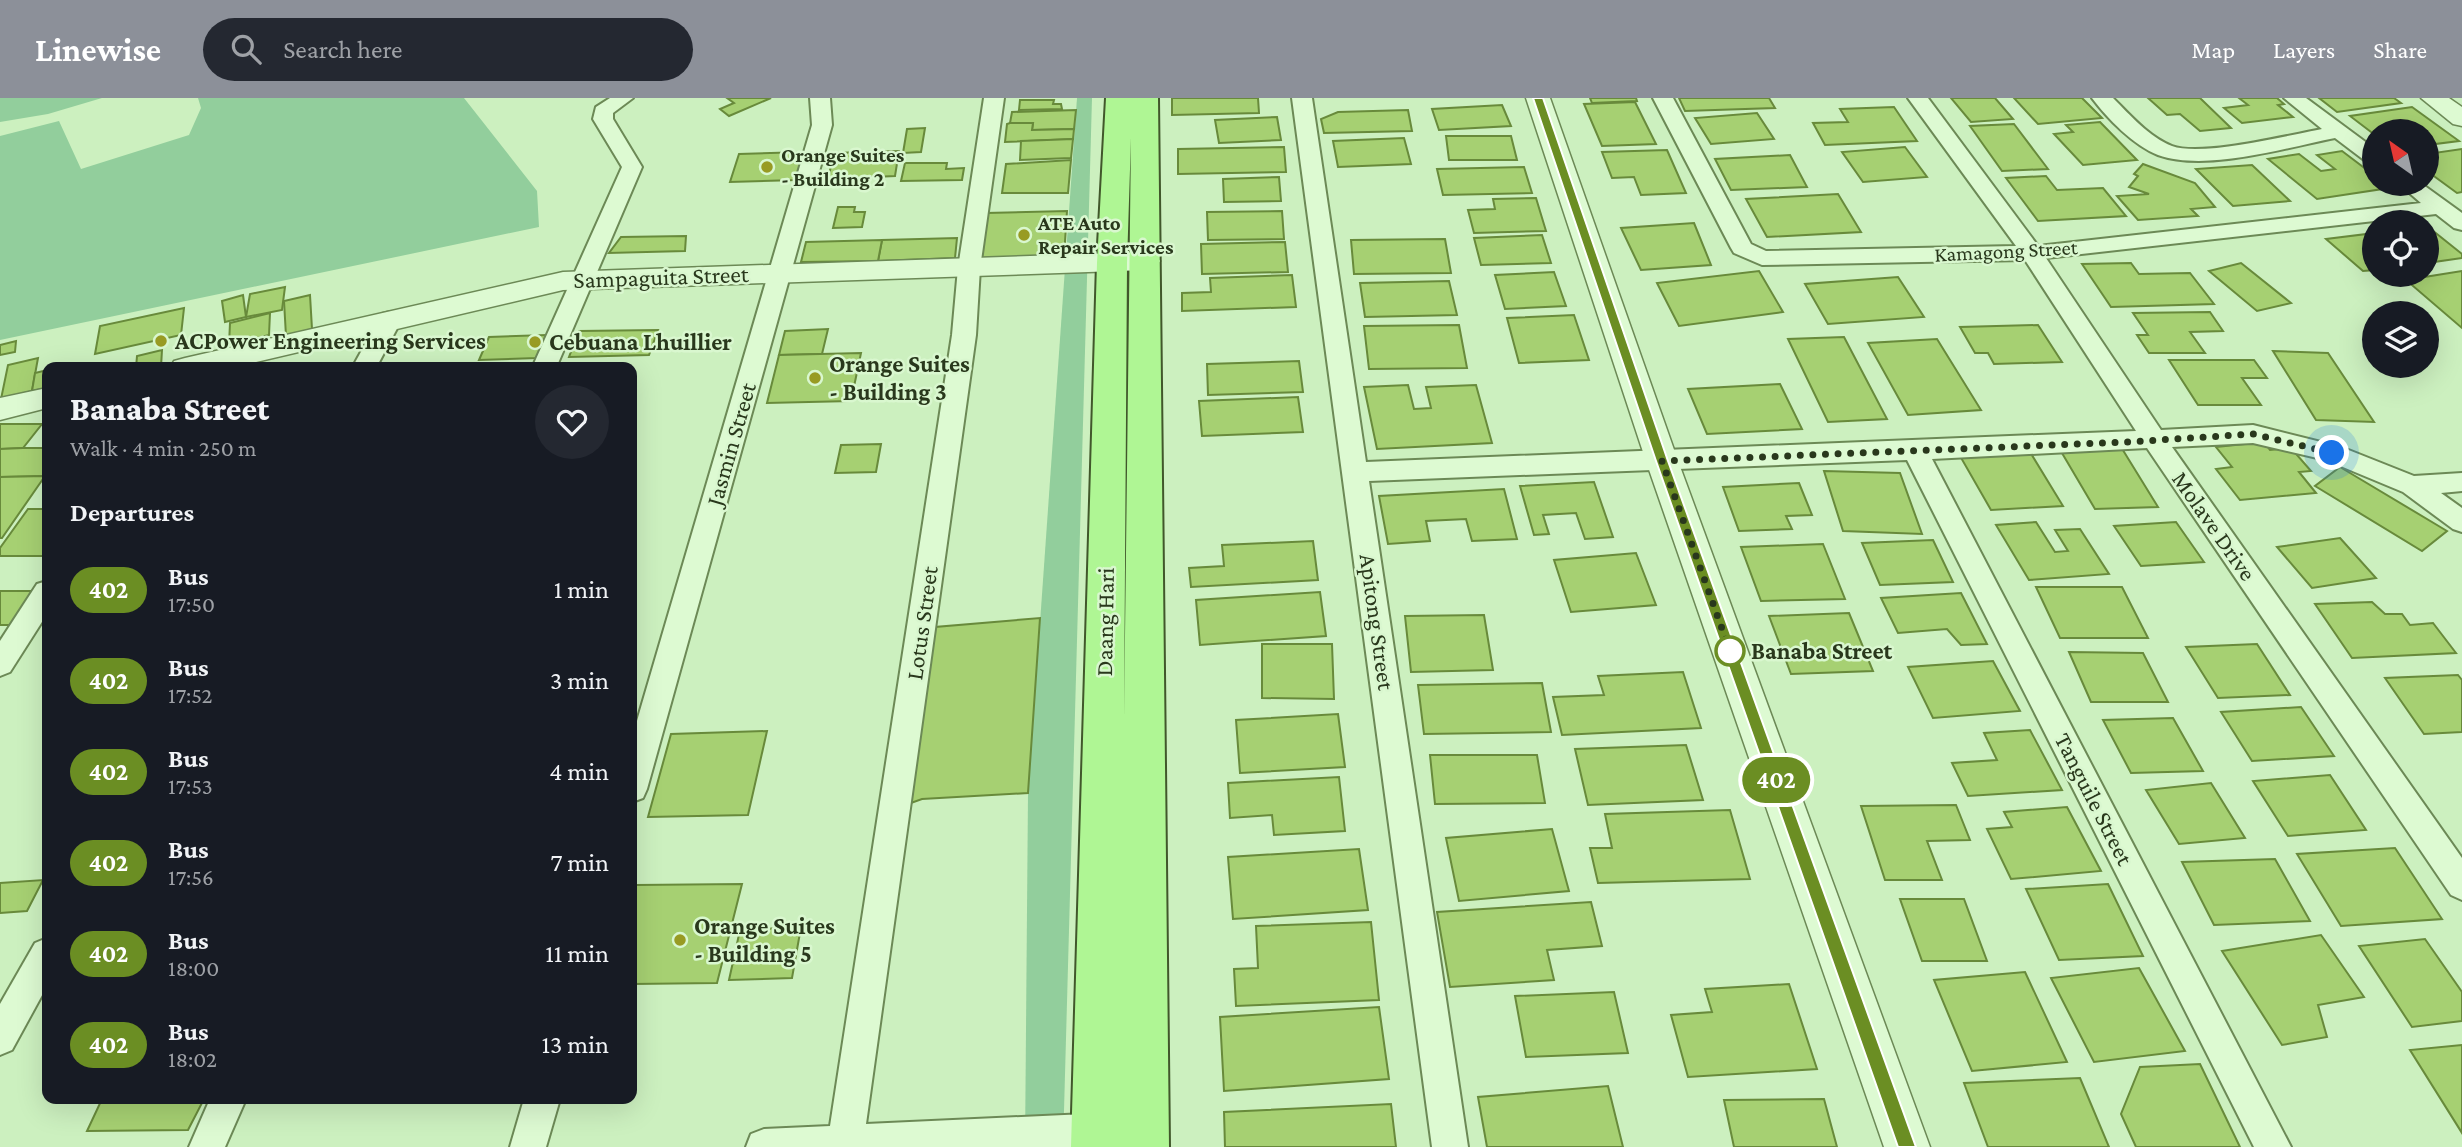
<!DOCTYPE html>
<html lang="en">
<head>
<meta charset="utf-8">
<style>
	body { margin:0; font-family:"Crimson Pro",serif; background:#242831; color:#f1f3f6; height:100vh; display:flex; flex-direction:column; font-size:26px; white-space:nowrap }
	* { box-sizing:border-box; margin:0 }
	p { font-size:23px; color:#9ea1a6 }
	.icon { flex:none; width:38px; height:38px; fill:none; stroke:currentColor; stroke-width:2; stroke-linecap:round; stroke-linejoin:round }
	.map { position:relative; flex:1; overflow:hidden }
	.side { position:absolute; left:42px; top:264px; width:595px; height:742px; display:flex; flex-direction:column; background:#171b24; border-radius:14px; box-shadow:0 7px 28px #0002 }
	.side>* { flex:none }
	.badge { padding:0 14px; border-radius:23px; font-size:24px; line-height:46px }
	.needle { width:46px; rotate:326deg }
	.controls { position:absolute; left:2362px; top:21px; display:grid; gap:14px }
	.controls a { display:grid; place-items:center; width:77px; height:77px; border-radius:50%; background:#171b24; box-shadow:0 7px 28px #0002; font-size:35px }
	.you { position:absolute; width:35px; height:35px; margin:-18px; border:5px solid #fff; border-radius:50%; background:#1a73e8; box-shadow:0 0 0 10px #1a73e833 }
	.map>.badge { position:absolute; translate:-50% -50%; box-shadow:0 0 0 4px #fff }
	h2 { padding:0 28px; font-size:26px; line-height:63px }
	.round { display:grid; place-items:center; flex:none; width:74px; height:74px; border-radius:37px; background:#242831 }
	.head { display:flex; align-items:center; justify-content:space-between; height:119px; padding:0 28px }
	h1 { font-size:33px; font-weight:800; line-height:52px }
	ul { padding:0; list-style:none }
	li { display:flex; align-items:center; gap:21px; height:91px; padding:0 28px }
	li div { flex:1 }
	li b { display:block; font-size:26px }
	li em { font-style:normal }
	li .badge { min-width:77px; font-weight:700; text-align:center }
	header { display:flex; align-items:center; gap:42px; box-sizing:border-box; height:98px; padding:0 35px; background:#8c9099; color:#fff }
	header strong { font-size:33px }
	nav { display:flex; gap:38px; margin-inline-start:auto; font-size:24px }
	.search { width:490px; height:63px; background:#242831; display:flex; align-items:center; gap:18px; box-sizing:border-box; padding:0 24px; border-radius:38px; color:#9ea1a6; font-size:26px }
	.map>svg:first-child { display:block }
</style>
</head>
<body>
<header>
<strong>Linewise</strong>
<div class="search"><svg class="icon" aria-label="search" viewBox="0 0 24 24"><circle cx="10" cy="10" r="6"/><path d="M15 15l6 6"/></svg>Search here</div>
<nav><a>Map</a><a>Layers</a><a>Share</a></nav>
</header>
<div class="map">
<svg width="2462" height="1049" viewBox="0 0 2462 1049">
	<rect width="100%" height="100%" fill="#ccf0bf"/>
	<g fill="#92ce9c">
		<polygon points="0,0 102,0 48,16 0,24"/>
		<polygon points="198,0 464,0 537,93 539,129 0,242 0,38 59,23 81,71 189,37 201,10"/>
		<polygon points="1077,0 1092,0 1063,1049 1025,1049 1028,695"/>
	</g>
	<g fill="#a6d072" stroke="#688a3b" stroke-width="2">
		<polygon points="727,0 771,0 729,18 720,11 734,5"/>
		<polygon points="1172,0 1258,0 1259,15 1172,17"/>
		<polygon points="1590,0 1636,0 1637,3 1592,5"/>
		<polygon points="1679,0 1769,0 1775,10 1685,13"/>
		<polygon points="1951,0 1995,0 2013,21 1971,24"/>
		<polygon points="2014,0 2082,0 2102,20 2038,26"/>
		<polygon points="2148,0 2200,0 2231,30 2200,33 2180,16 2167,17"/>
		<polygon points="2239,0 2277,0 2284,6 2278,7 2293,19 2242,25 2224,10 2248,7"/>
		<polygon points="2319,0 2394,0 2401,5 2337,14"/>
		<polygon points="1020,2 1054,2 1053,6 1061,6 1062,11 1019,12"/>
		<polygon points="1635,4 1656,46 1602,48 1584,6"/>
		<polygon points="1502,7 1511,28 1439,32 1432,11"/>
		<polygon points="1894,9 1917,43 1825,47 1813,25 1848,24 1840,11"/>
		<polygon points="2412,9 2459,43 2427,47 2427,33 2375,33 2375,37 2350,18"/>
		<polygon points="1076,12 1074,31 1032,32 1033,25 1010,25 1012,14"/>
		<polygon points="1408,12 1412,33 1324,35 1321,21 1338,14"/>
		<polygon points="1757,15 1774,41 1711,46 1695,20"/>
		<polygon points="1277,19 1281,42 1219,45 1215,22"/>
		<polygon points="2100,24 2137,62 2083,67 2054,36 2073,34 2066,27"/>
		<polygon points="1010,25 1033,25 1032,32 1074,31 1073,41 1005,44 1007,26"/>
		<polygon points="2014,26 2048,71 2002,73 1970,28"/>
		<polygon points="925,30 921,54 903,55 907,31"/>
		<polygon points="1446,38 1511,38 1517,62 1449,62"/>
		<polygon points="1404,40 1411,66 1338,69 1333,43"/>
		<polygon points="1073,41 1071,60 1020,62 1021,43"/>
		<polygon points="1284,49 1286,74 1178,76 1178,51"/>
		<polygon points="1905,49 1927,79 1863,84 1842,54"/>
		<polygon points="2462,51 2462,94 2457,95 2427,73 2427,56"/>
		<polygon points="1667,52 1686,95 1641,97 1634,79 1612,80 1602,54"/>
		<polygon points="899,53 895,78 828,81 834,55"/>
		<polygon points="2342,53 2375,78 2375,86 2384,86 2389,90 2317,101 2268,61 2299,56 2321,73 2335,71 2317,57"/>
		<polygon points="804,54 797,82 730,84 739,56"/>
		<polygon points="1790,57 1807,89 1731,92 1715,61"/>
		<polygon points="1071,62 1068,95 1002,95 1006,66"/>
		<polygon points="905,65 947,65 946,71 964,70 962,82 901,83"/>
		<polygon points="2143,66 2195,85 2215,109 2191,111 2198,118 2138,122 2117,98 2149,96 2129,89 2138,78 2134,76"/>
		<polygon points="2252,67 2290,103 2233,108 2196,71"/>
		<polygon points="1524,69 1532,95 1443,97 1437,71"/>
		<polygon points="2046,78 2057,92 2103,90 2126,118 2038,123 2006,80"/>
		<polygon points="1279,79 1281,103 1224,104 1223,81"/>
		<polygon points="1838,96 1861,134 1767,139 1746,101"/>
		<polygon points="1536,100 1546,133 1474,135 1468,112 1495,111 1493,101"/>
		<polygon points="838,109 855,109 854,114 865,114 862,129 833,130"/>
		<polygon points="1067,113 1064,159 980,162 986,115"/>
		<polygon points="1282,113 1284,141 1208,142 1207,114"/>
		<polygon points="1694,125 1711,167 1641,172 1621,130"/>
		<polygon points="2427,128 2462,156 2462,160 2427,165"/>
		<polygon points="2375,135 2375,172 2363,173 2326,141"/>
		<polygon points="1542,137 1551,165 1481,167 1474,140"/>
		<polygon points="686,138 685,153 609,155 621,139"/>
		<polygon points="957,140 955,160 878,163 882,142"/>
		<polygon points="1445,141 1451,175 1354,176 1351,142"/>
		<polygon points="882,142 878,163 801,164 806,144"/>
		<polygon points="1285,144 1288,174 1202,176 1201,146"/>
		<polygon points="2131,165 2139,176 2190,175 2214,206 2111,209 2082,166"/>
		<polygon points="2241,165 2291,205 2257,213 2209,173"/>
		<polygon points="1759,173 1783,214 1679,228 1657,185"/>
		<polygon points="2462,173 2462,230 2406,182"/>
		<polygon points="1554,174 1566,208 1505,211 1495,177"/>
		<polygon points="1292,177 1296,209 1182,213 1182,195 1211,194 1210,180"/>
		<polygon points="1898,179 1924,219 1828,226 1805,186"/>
		<polygon points="1449,183 1457,217 1365,219 1360,185"/>
		<polygon points="285,189 282,212 246,219 250,196"/>
		<polygon points="243,197 246,219 225,224 222,203"/>
		<polygon points="310,197 312,231 286,238 284,203"/>
		<polygon points="184,210 181,237 95,256 100,228"/>
		<polygon points="2210,214 2223,233 2190,234 2205,255 2149,255 2137,237 2148,237 2133,215"/>
		<polygon points="270,215 269,237 229,247 230,225"/>
		<polygon points="1574,217 1589,262 1519,265 1507,220"/>
		<polygon points="1459,227 1467,270 1369,271 1364,228"/>
		<polygon points="2038,227 2062,264 1994,266 1988,255 1975,255 1960,229"/>
		<polygon points="828,231 822,256 779,257 785,233"/>
		<polygon points="658,232 649,257 569,259 579,233"/>
		<polygon points="546,237 537,260 479,262 489,239"/>
		<polygon points="1844,239 1887,321 1828,324 1788,241"/>
		<polygon points="1937,241 1981,312 1908,317 1868,245"/>
		<polygon points="16,243 15,254 0,257 0,247"/>
		<polygon points="162,252 161,269 136,270 137,258"/>
		<polygon points="2273,253 2328,255 2374,324 2316,322"/>
		<polygon points="861,255 851,303 767,305 779,257"/>
		<polygon points="38,260 32,293 1,301 8,267"/>
		<polygon points="2169,262 2254,262 2267,280 2242,280 2261,307 2198,307"/>
		<polygon points="1299,263 1303,294 1208,297 1207,266"/>
		<polygon points="47,272 47,290 32,293 35,275"/>
		<polygon points="1780,286 1802,331 1707,336 1688,291"/>
		<polygon points="1408,287 1414,311 1431,310 1426,289 1476,287 1492,345 1377,351 1364,289"/>
		<polygon points="1298,299 1303,334 1202,338 1199,303"/>
		<polygon points="0,326 42,326 23,350 0,351"/>
		<polygon points="2264,344 2270,352 2291,350 2311,373 2299,374 2316,395 2240,402 2216,371 2232,369 2216,349"/>
		<polygon points="881,346 876,374 835,375 841,347"/>
		<polygon points="2121,349 2158,409 2095,411 2059,350"/>
		<polygon points="23,350 47,350 47,375 45,378 0,379 0,351"/>
		<polygon points="2030,354 2063,408 1991,412 1960,358"/>
		<polygon points="2340,369 2447,433 2422,453 2315,388"/>
		<polygon points="1824,373 1900,375 1922,436 1843,433"/>
		<polygon points="45,378 2,440 0,440 0,379"/>
		<polygon points="1594,384 1613,439 1585,441 1576,415 1543,417 1549,436 1534,437 1520,388"/>
		<polygon points="1799,385 1812,417 1786,418 1792,431 1739,433 1723,389"/>
		<polygon points="1504,391 1517,441 1472,443 1466,421 1426,423 1430,443 1388,446 1379,398"/>
		<polygon points="28,411 47,411 47,458 0,458 0,450"/>
		<polygon points="2036,424 2055,454 2068,453 2055,432 2080,431 2109,476 2029,482 1996,427"/>
		<polygon points="2176,424 2204,464 2141,468 2114,428"/>
		<polygon points="2340,440 2376,480 2312,490 2277,449"/>
		<polygon points="1933,442 1953,484 1880,487 1862,445"/>
		<polygon points="1313,443 1318,482 1191,489 1189,470 1224,468 1222,447"/>
		<polygon points="1823,446 1845,501 1761,503 1741,449"/>
		<polygon points="1636,455 1656,507 1571,514 1554,462"/>
		<polygon points="2036,489 2122,489 2148,540 2060,540"/>
		<polygon points="0,493 34,493 10,527 0,527"/>
		<polygon points="1320,494 1326,538 1200,547 1196,502"/>
		<polygon points="1961,495 1987,546 1961,547 1947,531 1898,535 1881,500"/>
		<polygon points="2372,504 2385,516 2402,516 2410,527 2433,525 2456,555 2352,560 2315,506"/>
		<polygon points="1849,515 1873,573 1791,576 1769,518"/>
		<polygon points="1484,517 1493,572 1411,574 1405,518"/>
		<polygon points="1040,520 1028,695 922,701 911,705 935,529"/>
		<polygon points="1262,546 1332,546 1334,601 1262,600"/>
		<polygon points="2257,546 2290,597 2218,600 2186,549"/>
		<polygon points="2069,554 2143,555 2168,604 2091,604"/>
		<polygon points="1993,563 2020,613 1933,620 1908,569"/>
		<polygon points="1683,574 1701,630 1562,637 1553,599 1604,597 1598,578"/>
		<polygon points="2458,577 2462,582 2462,634 2424,636 2385,580"/>
		<polygon points="1542,585 1551,634 1424,636 1418,587"/>
		<polygon points="2301,609 2334,658 2252,663 2221,614"/>
		<polygon points="1338,616 1345,669 1240,675 1236,622"/>
		<polygon points="2173,620 2203,673 2131,675 2103,622"/>
		<polygon points="2030,632 2062,692 1968,698 1952,665 1997,662 1984,635"/>
		<polygon points="767,633 748,717 648,719 671,636"/>
		<polygon points="1686,647 1703,702 1588,707 1575,651"/>
		<polygon points="1430,657 1537,657 1545,705 1435,706"/>
		<polygon points="2330,677 2366,732 2288,738 2253,683"/>
		<polygon points="1339,679 1345,733 1274,737 1272,717 1230,720 1228,685"/>
		<polygon points="2211,685 2245,740 2179,746 2146,692"/>
		<polygon points="1956,707 1970,742 1927,743 1942,782 1885,782 1861,708"/>
		<polygon points="2067,709 2101,773 2011,781 1987,731 2012,729 2004,714"/>
		<polygon points="1730,712 1750,781 1598,785 1590,750 1612,750 1605,716"/>
		<polygon points="1552,731 1569,793 1459,803 1446,740"/>
		<polygon points="2395,750 2442,821 2341,828 2297,756"/>
		<polygon points="1359,751 1368,812 1233,821 1228,759"/>
		<polygon points="2275,761 2310,823 2214,827 2182,764"/>
		<polygon points="43,782 27,813 0,815 0,785"/>
		<polygon points="742,786 717,885 632,886 632,799 636,787"/>
		<polygon points="2108,786 2143,858 2059,862 2026,791"/>
		<polygon points="1900,801 1964,801 1987,863 1922,863"/>
		<polygon points="1591,804 1602,848 1547,852 1554,882 1450,889 1437,814"/>
		<polygon points="1371,824 1379,902 1236,908 1234,871 1258,870 1256,828"/>
		<polygon points="801,829 792,880 729,882 740,832"/>
		<polygon points="2321,837 2364,899 2318,907 2327,939 2282,947 2222,853"/>
		<polygon points="2425,841 2462,894 2462,923 2412,929 2359,848"/>
		<polygon points="2139,870 2185,953 2094,964 2051,880"/>
		<polygon points="2025,874 2067,964 1972,973 1934,882"/>
		<polygon points="1789,886 1817,971 1688,979 1671,917 1712,914 1705,891"/>
		<polygon points="1614,894 1628,955 1526,959 1515,898"/>
		<polygon points="1379,909 1389,981 1224,993 1220,919"/>
		<polygon points="2462,947 2462,1035 2410,952"/>
		<polygon points="2200,966 2240,1049 2136,1049 2121,1016 2140,969"/>
		<polygon points="2080,980 2109,1049 1988,1049 1964,985"/>
		<polygon points="1608,988 1623,1049 1487,1049 1478,999"/>
		<polygon points="102,1001 204,1001 188,1032 87,1033"/>
		<polygon points="1824,1001 1837,1049 1734,1049 1724,1002"/>
		<polygon points="1391,1006 1396,1049 1225,1049 1224,1014"/>
	</g>
	<g fill="none" stroke-linecap="round" stroke-linejoin="round">
		<defs>
			<g id="minor">
				<polygon points="610,0 633,0 613,15 613,21 642,69 556,270 532,270 622,69 593,21 596,9"/>
				<polygon points="810,0 830,0 832,27 647,691 643,700 632,704 632,640 812,27"/>
				<polygon points="984,0 1004,0 980,170 976,237 866,1026 1107,1015 1120,1020 1125,1033 1120,1046 1112,1049 746,1049 751,1036 764,1031 830,1028 952,237 958,170"/>
				<polygon points="1292,0 1312,0 1366,364 2136,333 2025,162 1762,167 1734,155 1731,150 1653,0 1673,0 1751,146 1766,153 2016,148 1908,0 1928,0 2038,148 2421,105 2399,86 2422,86 2462,115 2462,132 2454,130 2436,116 2046,160 2161,332 2253,327 2341,349 2414,378 2462,375 2462,393 2441,395 2462,410 2462,434 2453,431 2403,394 2326,362 2253,345 2172,349 2462,760 2462,802 2451,797 2147,350 1932,361 2291,1049 2254,1049 1907,362 1369,383 1468,1049 1432,1049"/>
				<path d="M2092,0H2113C2130,17 2149,39 2172,48C2202,59 2289,37 2322,31L2284,0H2306L2375,51V67L2368,65L2335,40C2285,50 2206,74 2158,57C2134,48 2107,20 2092,0Z"/>
				<polygon points="390,214 398,216 402,221 376,270 352,270 382,216"/>
				<polygon points="47,483 47,516 10,574 0,578 0,543 37,486"/>
				<polygon points="47,840 47,888 12,952 0,957 0,906 35,845"/>
				<polygon points="210,1001 246,1001 225,1049 189,1049"/>
				<polygon points="524,1001 560,1001 546,1049 510,1049"/>
			</g>
			<g id="tertiary">
				<polygon points="1526,0 1550,0 1678,363 1930,1049 1884,1049 1646,363"/>
				<polygon points="2421,0 2449,0 2462,9 2462,28 2453,26"/>
				<polygon points="1146,154 1156,157 1160,163 1156,169 1146,172 563,192 230,270 170,270 174,263 185,260 563,174"/>
				<polygon points="47,290 47,310 0,322 0,300"/>
			</g>
			<path id="primary" d="M1106,0H1158L1169,1049H1071L1097,165ZM1131,40L1124,621L1127,165Z"/>
		</defs>
		<use href="#minor" stroke="#6c8956" stroke-width="4"/>
		<use href="#tertiary" stroke="#6c8956" stroke-width="3"/>
		<use href="#primary" stroke="#41572b" stroke-width="4"/>
		<use href="#minor" fill="#ddfad2" fill-rule="evenodd"/>
		<use href="#tertiary" fill="#ddfad2" fill-rule="evenodd"/>
		<use href="#primary" fill="#aff694" fill-rule="evenodd"/>
	</g>
	<polygon fill="#6b8e23" stroke="#fff" stroke-width="2" points="1533,0 1543,0 1668,363 1916,1049 1898,1049 1656,363"/>
	<g fill="none" stroke-linecap="round" stroke-linejoin="round">
		<polyline stroke="#29381c" stroke-width="7" stroke-dasharray="0 12.6" points="1730,553 1662,363 2128,344 2253,336 2332,355"/>
	</g>
	<g fill="#989b23" stroke="#d9f7cf" stroke-width="2.5">
		<circle cx="767" cy="69" r="7"/>
		<circle cx="1024" cy="137" r="7"/>
		<circle cx="161" cy="243" r="7"/>
		<circle cx="535" cy="244" r="7"/>
		<circle cx="815" cy="280" r="7"/>
		<circle cx="680" cy="842" r="7"/>
	</g>
	<circle fill="#fff" stroke="#6b8e23" stroke-width="3.5" cx="1730" cy="553" r="14"/>
	<g text-anchor="middle" stroke-width="5" stroke-linejoin="round" paint-order="stroke">
		<g font-size="21" font-weight="bold" fill="#29381c" stroke="#d9f7cf" text-anchor="start">
			<text x="781" y="64">Orange Suites<tspan x="781" dy="24">- Building 2</tspan></text>
			<text x="1038" y="132">ATE Auto<tspan x="1038" dy="24">Repair Services</tspan></text>
		</g>
		<g font-size="21" fill="#29381c" stroke="#d9f7cf">
			<text transform="translate(2006 153) rotate(-3)" y="7">Kamagong Street</text>
		</g>
		<g font-size="24" fill="#29381c" stroke="#d9f7cf">
			<text transform="translate(661 179) rotate(-2)" y="8">Sampaguita Street</text>
			<text transform="translate(731 346) rotate(-74)" y="8">Jasmin Street</text>
			<text transform="translate(2214 428) rotate(55)" y="8">Molave Drive</text>
			<text transform="translate(1105 524) rotate(-89)" y="8">Daang Hari</text>
			<text transform="translate(1377 524) rotate(82)" y="8">Apitong Street</text>
			<text transform="translate(922 525) rotate(-82)" y="8">Lotus Street</text>
			<text transform="translate(2094 701) rotate(63)" y="8">Tanguile Street</text>
		</g>
		<g font-size="24" font-weight="bold" fill="#29381c" stroke="#d9f7cf" text-anchor="start">
			<text x="175" y="251">ACPower Engineering Services</text>
			<text x="549" y="252">Cebuana Lhuillier</text>
			<text x="829" y="274">Orange Suites<tspan x="829" dy="28">- Building 3</tspan></text>
			<text x="694" y="836">Orange Suites<tspan x="694" dy="28">- Building 5</tspan></text>
		</g>
		<g font-size="24" font-weight="bold" fill="#29381c" stroke="#d9f7cf" text-anchor="start">
			<text x="1751" y="561">Banaba Street</text>
		</g>
	</g>
</svg>
<div class="controls">
<a><svg class="needle" viewBox="-14 -14 28 28"><path d="M0-13l5 13h-10z" fill="#e53935"/><path d="M0 13l5-13h-10z" fill="#9ea1a6"/></svg></a>
<a><svg class="icon" aria-label="locate" viewBox="0 0 24 24"><circle cx="12" cy="12" r="6"/><path d="M12 2v4M12 18v4M2 12h4M18 12h4"/></svg></a>
<a><svg class="icon" aria-label="layers" viewBox="0 0 24 24"><path d="M12 4l9 5-9 5-9-5zM3 14l9 5 9-5"/></svg></a>
</div>
<div class="you" style="left:2332px;top:355px"></div>
<b class="badge" style="left:1776px;top:682px;background:#6b8e23;color:#fff">402</b>
<section class="side">
<div class="head"><div><h1>Banaba Street</h1><p>Walk · 4 min · 250 m</p></div><a class="round"><svg class="icon" aria-label="heart" viewBox="0 0 24 24"><path d="M12 20l-8-8c-3-5 5-10 8-4 3-6 11-1 8 4z"/></svg></a></div>
<h2>Departures</h2>
<ul>
<li><span class="badge" style="background:#6b8e23;color:#fff">402</span><div><b>Bus</b><p>17:50</p></div><em>1 min</em></li>
<li><span class="badge" style="background:#6b8e23;color:#fff">402</span><div><b>Bus</b><p>17:52</p></div><em>3 min</em></li>
<li><span class="badge" style="background:#6b8e23;color:#fff">402</span><div><b>Bus</b><p>17:53</p></div><em>4 min</em></li>
<li><span class="badge" style="background:#6b8e23;color:#fff">402</span><div><b>Bus</b><p>17:56</p></div><em>7 min</em></li>
<li><span class="badge" style="background:#6b8e23;color:#fff">402</span><div><b>Bus</b><p>18:00</p></div><em>11 min</em></li>
<li><span class="badge" style="background:#6b8e23;color:#fff">402</span><div><b>Bus</b><p>18:02</p></div><em>13 min</em></li>
</ul>
</section>
</div>
</body>
</html>
